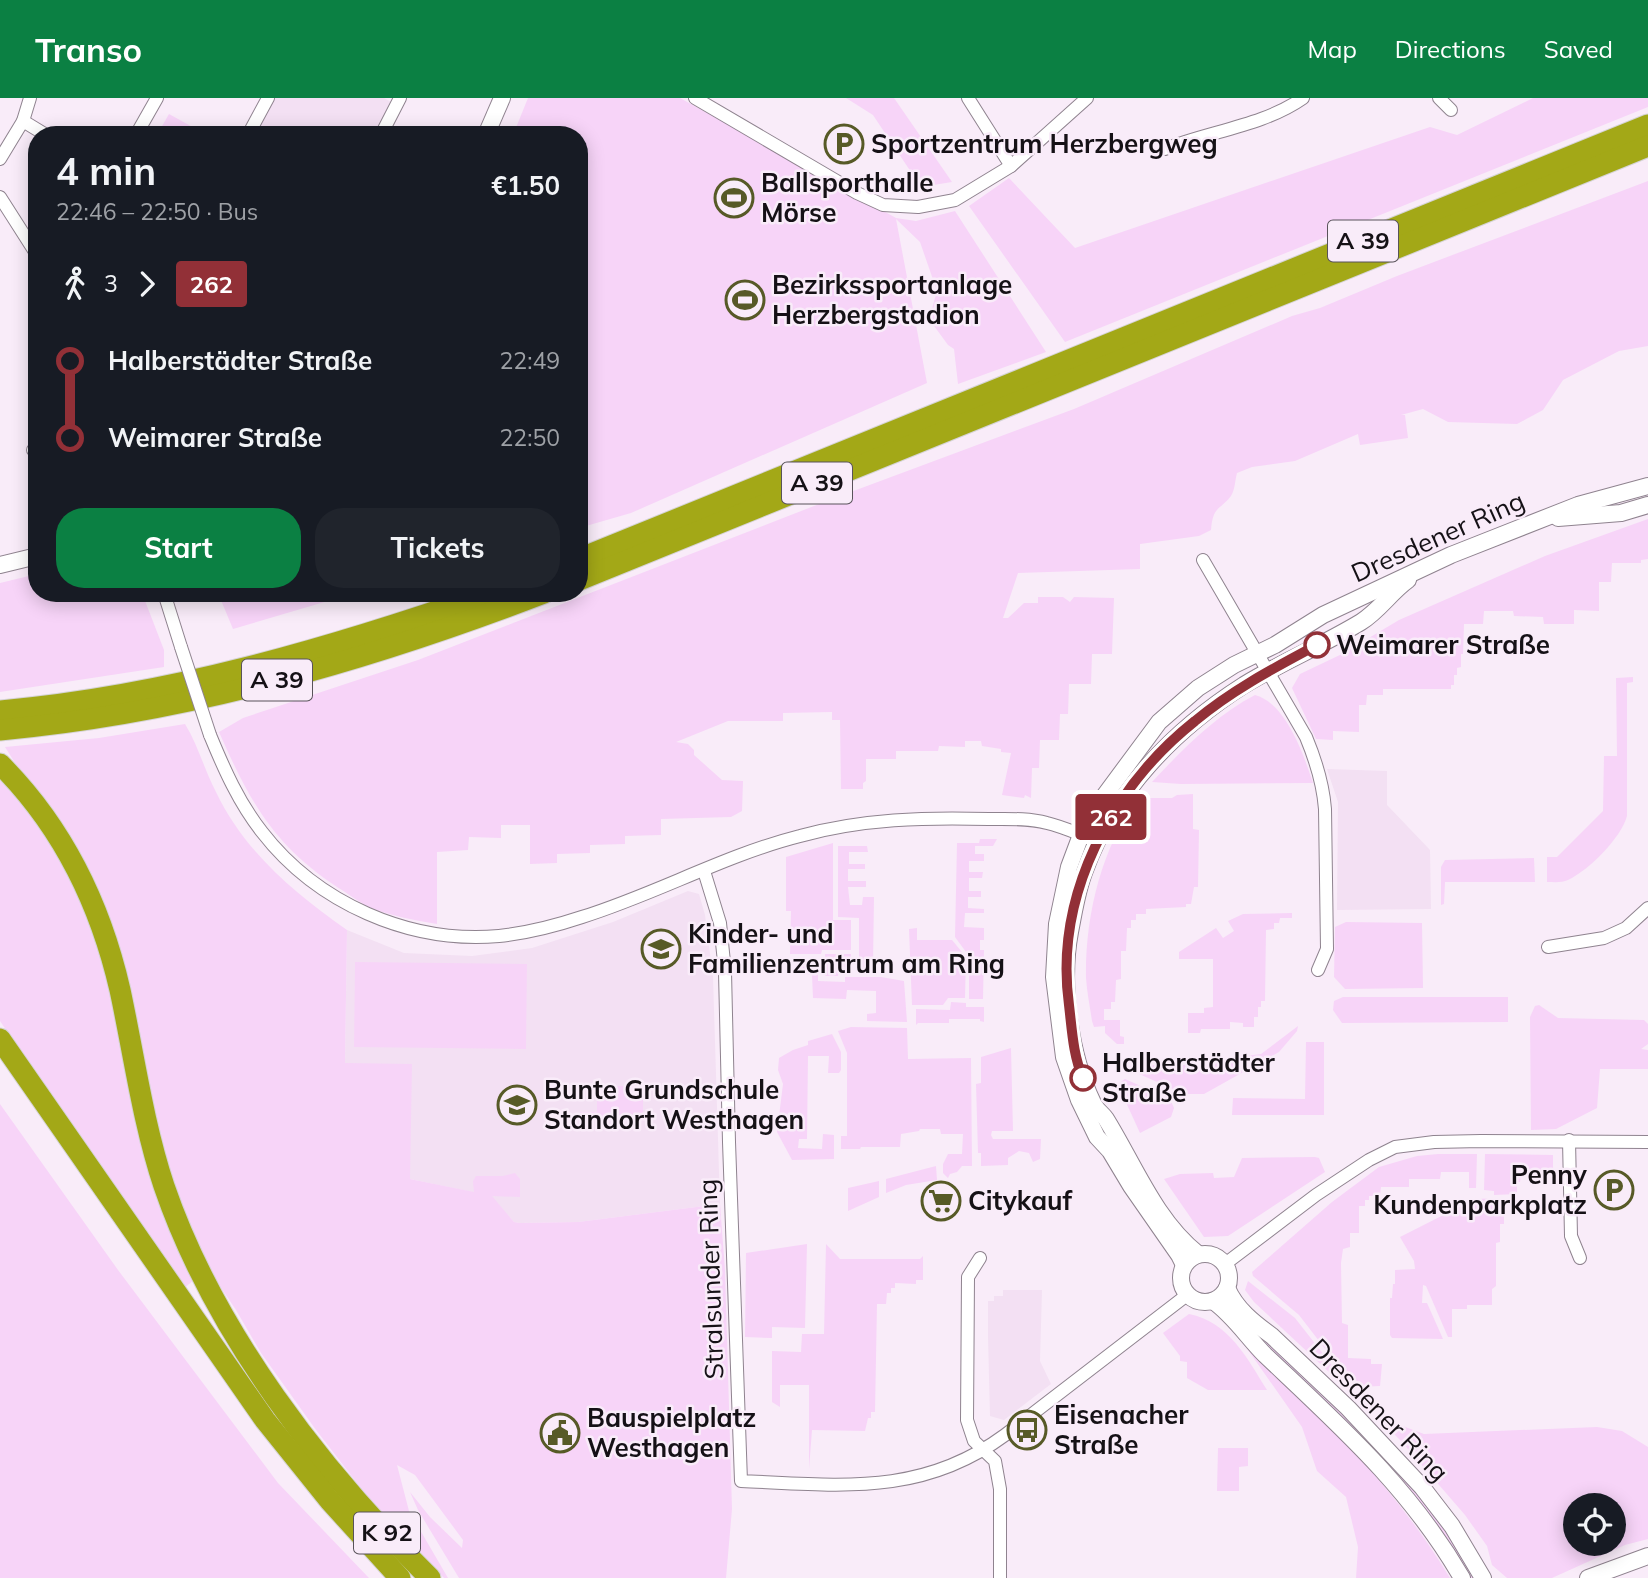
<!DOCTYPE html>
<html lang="en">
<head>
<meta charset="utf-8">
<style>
	body { margin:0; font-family:Mulish,sans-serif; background:#20242c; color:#f1f3f6; height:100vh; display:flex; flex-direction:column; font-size:26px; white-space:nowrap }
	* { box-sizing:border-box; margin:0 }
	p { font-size:23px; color:#9ea1a6 }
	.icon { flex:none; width:38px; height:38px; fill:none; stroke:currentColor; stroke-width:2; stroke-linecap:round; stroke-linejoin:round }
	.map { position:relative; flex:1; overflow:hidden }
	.drawer { position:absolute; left:28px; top:28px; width:560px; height:476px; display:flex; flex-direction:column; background:#171b24; border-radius:28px; box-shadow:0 4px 18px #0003 }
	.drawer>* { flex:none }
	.badge { padding:0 14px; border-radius:5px; font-size:24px; line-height:46px }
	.fabs { position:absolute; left:1563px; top:1395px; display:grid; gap:14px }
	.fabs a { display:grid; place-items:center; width:63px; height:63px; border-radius:50%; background:#171b24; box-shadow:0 4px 18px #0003; font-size:35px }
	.map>.badge { position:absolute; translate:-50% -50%; box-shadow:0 0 0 4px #fff }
	.legs { display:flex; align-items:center; gap:10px; height:77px; padding:0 28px; font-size:23px }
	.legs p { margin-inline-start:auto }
	.summary { display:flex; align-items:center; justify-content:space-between; height:119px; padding:0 28px }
	h1 { font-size:38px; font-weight:700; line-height:52px }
	.action { display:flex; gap:14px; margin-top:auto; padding:14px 28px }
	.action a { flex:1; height:80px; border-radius:28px; background:#0b8043; color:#fff; font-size:28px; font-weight:700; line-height:80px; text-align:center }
	.action a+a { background:#20242c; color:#f1f3f6 }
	ul { padding:0 28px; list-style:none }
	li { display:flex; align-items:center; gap:24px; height:77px; font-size:26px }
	li i { display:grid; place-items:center; width:10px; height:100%; margin:0 9px; background:currentColor }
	li i::after { content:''; width:18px; height:18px; margin:-9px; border:5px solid; border-radius:50%; background:#171b24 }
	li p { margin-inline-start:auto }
	li:first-child i { background:linear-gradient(#0000 50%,currentColor 0) }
	li:last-child i { background:linear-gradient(currentColor 50%,#0000 0) }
	header { display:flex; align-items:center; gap:42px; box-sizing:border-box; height:98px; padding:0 35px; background:#0b8043; color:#fff }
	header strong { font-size:33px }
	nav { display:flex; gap:38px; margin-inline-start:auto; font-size:24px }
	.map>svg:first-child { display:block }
</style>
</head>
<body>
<header>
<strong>Transo</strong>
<nav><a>Map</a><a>Directions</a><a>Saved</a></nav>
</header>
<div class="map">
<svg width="1648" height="1480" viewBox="0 0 1648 1480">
	<rect width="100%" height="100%" fill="#f9ecf9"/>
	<g fill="#f3e0f3">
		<polygon points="275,0 384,0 391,4 374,37 255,37"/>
		<polygon points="1327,671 1387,673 1387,707 1430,752 1431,811 1337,812 1338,704"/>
		<polygon points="688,793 699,796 705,817 713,879 720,1106 578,1124 520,1125 514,1124 491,1098 410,1081 345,965 347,832 404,855 472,858 532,850 613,824"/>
		<polygon points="1003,1192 1042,1192 1040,1263 1051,1286 1004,1322 990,1318 988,1239 988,1203 994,1203 994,1198 1003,1198"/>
	</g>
	<g fill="#f7d4f8" fill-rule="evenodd">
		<polygon points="528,0 680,0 896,120 916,123 955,113 1046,254 958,286 954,251 948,247 929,221 937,193 920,144 896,121 927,285 631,415 579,430 579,37 513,37"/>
		<polygon points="846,0 894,0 952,84 921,89 873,17"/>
		<polygon points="1533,0 1648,0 1648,9 1065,244 969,108 1009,80 1075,150 1430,29 1457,37"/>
		<polygon points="169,16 207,37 157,37"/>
		<path d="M1648,83V248L1619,253L1563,282L1543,312L1517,326L1448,324L1423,311L1401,317H1405L1408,340L1360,347L1358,336L1295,363L1252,369L1237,375C1235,382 1235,392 1231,398C1219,413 1213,408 1211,432L1199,438L1140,446V471L1018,475L1003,520H1008L1024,505H1038V499H1063L1070,504L1074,499L1114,500L1112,556H1092L1091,586H1069L1068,616H1060L1059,642H1040L1039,670H1032L1031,700L1025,697L1024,700L1002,697L1011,655L1001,654V651L982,648L981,643H965V649L939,648L938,653H896V661H866V683L863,685V691H841L840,622H832V614L783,615V623H728L676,644L688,646L694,652V657L722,682L743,683L742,713L731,719L661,721V737L625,738V746L590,747V755L557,756V765L530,766V727H501V740L469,739L468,752L437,754V826C414,822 391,818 369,809C358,804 348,795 337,789C273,747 249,702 219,634L243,620L418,562L832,401L1074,311L1292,218L1320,210L1397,178Z"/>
		<polygon points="1648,421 1648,461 1641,462 1641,465 1612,465 1611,484 1599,484 1599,513 1574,512 1574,526 1544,526 1543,519 1514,518 1513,513 1484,513 1483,526 1464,526 1463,556 1461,556 1461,569 1457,570 1457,577 1454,577 1454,587 1451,587 1451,591 1383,591 1383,597 1367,597 1366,607 1359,607 1359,634 1333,633 1333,642 1316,641 1292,590 1300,576 1342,556 1399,522 1545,458"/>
		<polygon points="37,476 37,495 142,495 164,552 164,569 0,594 0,485"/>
		<polygon points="218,495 355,495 233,531"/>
		<path d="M1633,579V584L1627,585V718C1621,740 1589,772 1568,782C1562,785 1554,784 1547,784V759H1557L1603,713L1604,658H1617L1616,580Z"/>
		<path d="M1255,597C1286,605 1304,658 1313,685L1181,686L1152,684C1182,652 1216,617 1255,597Z"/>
		<path d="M185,626C198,647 204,671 216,694C244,753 294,795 347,832L345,965L412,966L410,1081L474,1094L473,1083L476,1078H503L515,1075L520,1081V1099L492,1098L514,1124L520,1125L578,1124L720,1106L725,1172L732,1411L726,1480H459L418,1412L410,1394L430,1419L462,1450L463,1442L415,1377L397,1367L409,1413L448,1480H444L367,1398L316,1332L261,1255L236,1212L209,1172L184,1119L160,1041L111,827L94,781L60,721L22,676L5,649L99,640Z"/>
		<polygon points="0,679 45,730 63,759 95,833 194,1182 183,1191 0,923"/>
		<path d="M1193,696V731L1199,732L1198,789H1194L1191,806H1186V809L1146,811V816H1136V822H1131V830H1127L1126,853H1121V881L1116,882L1115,904H1111V911H1104V922H1120V938L1124,939V946H1117L1105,935V928L1094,929L1092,923C1090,909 1087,894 1086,880C1085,819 1101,749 1139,700H1172L1177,697Z"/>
		<polygon points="980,741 997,741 993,748 975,748 975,756 984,756 984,763 969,763 969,774 983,774 982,780 969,780 969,793 981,793 981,799 968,799 968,810 984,811 984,815 965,815 964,829 984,830 984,842 980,842 980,852 984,852 983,901 969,901 969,858 955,839 957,745 979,745"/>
		<polygon points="833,745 833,822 851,822 851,852 822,852 821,856 790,856 791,813 786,813 786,759"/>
		<polygon points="838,748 867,748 868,754 849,754 849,766 865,766 865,771 848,771 848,783 866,783 866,789 848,789 850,807 862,807 863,799 874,799 873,866 878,867 877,869 859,869 859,820 838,819"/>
		<polygon points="1534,760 1535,784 1445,784 1444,806 1441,807 1441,769 1445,762"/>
		<polygon points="1292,815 1292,820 1280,820 1279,825 1274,825 1274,831 1266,832 1265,903 1261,903 1261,909 1258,909 1258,919 1254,919 1254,929 1243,929 1243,925 1230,924 1230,931 1201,931 1200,935 1188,935 1188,915 1204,915 1204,910 1213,909 1213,861 1179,861 1179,854 1216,830 1223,840 1234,833 1228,823 1243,816"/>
		<polygon points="1346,824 1422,825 1423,890 1345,891 1334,879 1335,829"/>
		<polygon points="917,830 917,842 952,842 966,859 965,900 948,900 943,907 912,907 909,831"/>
		<polygon points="825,856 851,856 851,870 839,870 838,878 825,878"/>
		<polygon points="801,863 818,863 818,883 845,884 845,879 881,879 904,883 907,924 867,923 867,916 876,915 876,893 847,892 846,901 813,900 812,877 801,875"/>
		<polygon points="355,864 527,866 526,951 354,949"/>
		<polygon points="1343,899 1508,899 1508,924 1342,925 1333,912 1334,903"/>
		<polygon points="951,904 966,905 966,909 984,909 984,924 980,923 980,921 949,921 949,925 918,925 916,927 916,911 950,912"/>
		<polygon points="1539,907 1558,920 1644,922 1648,926 1648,946 1641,951 1648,952 1648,971 1600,971 1597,1010 1556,1031 1531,1032 1530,919 1535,908"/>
		<polygon points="1298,928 1297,933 1279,954 1204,996 1184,996 1128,971 1131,967 1214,967 1222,961 1261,956"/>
		<polygon points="851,929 907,930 908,961 971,960 972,1068 962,1068 957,1074 950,1076 948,1080 943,1075 943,1066 948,1056 962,1056 963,1036 941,1036 940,1031 920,1031 919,1033 901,1036 900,1049 861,1049 860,1051 841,1051 841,1038 847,1038 847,955 838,933"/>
		<polygon points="832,936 841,954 841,972 839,975 828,975 829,958 808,958 807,1041 799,1041 798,1050 822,1051 823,1036 834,1037 834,1061 792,1062 777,1034 783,986 778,972 779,960 793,952 808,947 808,943"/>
		<polygon points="1306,944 1324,944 1324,1017 1232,1017 1233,1000 1305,1001"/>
		<polygon points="1011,950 1013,1033 992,1033 991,1037 993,1041 1041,1041 1040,1061 1033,1064 1029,1055 1019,1053 1008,1060 1008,1067 981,1068 981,1055 978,1055 976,986 981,985 981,959"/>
		<polygon points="1125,981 1170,1001 1174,1010 1171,1019 1140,1035 1119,989 1118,986"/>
		<polygon points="597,988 643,988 643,1022 580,1022 580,1014 597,1014"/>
		<polygon points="0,1006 118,1172 278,1385 369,1480 0,1480"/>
		<polygon points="1438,1056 1477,1056 1476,1090 1469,1090 1469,1074 1441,1074 1440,1081 1409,1081 1409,1089 1381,1089 1380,1098 1369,1098 1369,1102 1365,1102 1365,1108 1359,1108 1359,1135 1350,1135 1350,1149 1343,1151 1341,1165 1342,1225 1348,1227 1348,1260 1371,1261 1371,1266 1382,1266 1380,1288 1356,1289 1346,1278 1299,1217 1253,1178 1252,1174 1332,1104 1379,1069 1417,1058"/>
		<polygon points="1485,1056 1553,1057 1553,1075 1521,1077 1520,1084 1517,1084 1517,1096 1494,1097 1494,1093 1484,1092"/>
		<polygon points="1315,1059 1319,1060 1325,1074 1228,1138 1204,1139 1164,1081 1180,1076 1213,1075 1214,1080 1234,1079 1242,1060"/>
		<polygon points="936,1068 937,1082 906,1087 886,1095 886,1081"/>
		<polygon points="879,1083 879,1099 848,1113 848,1090"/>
		<polygon points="1504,1100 1504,1126 1500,1126 1500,1144 1496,1145 1496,1188 1492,1191 1492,1207 1467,1207 1467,1211 1452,1211 1452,1239 1448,1239 1426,1188 1423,1187 1422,1205 1427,1205 1443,1241 1392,1240 1390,1237 1390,1200 1392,1200 1393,1186 1395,1186 1395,1172 1415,1171 1414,1163 1400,1139 1475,1101"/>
		<polygon points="807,1146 805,1230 772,1229 772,1240 745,1239 746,1155"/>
		<polygon points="826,1146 840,1161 920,1161 923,1158 923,1182 916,1182 916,1186 895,1185 895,1190 891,1190 891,1195 887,1195 886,1206 877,1206 875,1314 871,1314 871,1320 868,1320 865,1333 812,1332 809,1371 809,1287 780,1287 780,1309 772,1304 772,1253 801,1254 802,1236 824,1236"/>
		<polygon points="1248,1183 1295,1220 1346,1285 1345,1289 1254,1204 1245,1192"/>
		<polygon points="1235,1210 1386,1357 1439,1421 1477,1480 1470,1480 1435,1424 1396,1376 1269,1252"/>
		<path d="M1189,1216C1229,1224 1247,1260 1267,1292H1208L1187,1280V1264L1180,1263V1258L1163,1235Z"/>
		<path d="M1241,1242C1319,1315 1394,1387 1450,1480H1356L1358,1449L1346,1399L1317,1373L1302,1329Z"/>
		<path d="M1376,1318L1424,1336L1597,1329L1622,1333L1648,1349V1441L1625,1447L1552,1480H1507L1492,1467L1487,1448L1465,1417L1401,1343ZM1575,1407H1614V1446H1575Z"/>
		<polygon points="1218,1350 1248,1350 1248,1368 1239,1369 1239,1393 1217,1393"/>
	</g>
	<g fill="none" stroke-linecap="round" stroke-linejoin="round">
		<defs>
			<g id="street">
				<polyline points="695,0 857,95 883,107 918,109 955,102 1011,68 1087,0"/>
				<polyline points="968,0 1011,68"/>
				<polyline points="1439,0 1451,12"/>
				<polyline points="23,23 46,37"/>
				<polyline points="136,37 157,0"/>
				<polyline points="248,37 268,0"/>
				<polyline points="381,37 400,0"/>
				<path d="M1165,51C1210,33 1263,28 1303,0"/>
				<polyline points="0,61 23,23 30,0"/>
				<polyline points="0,99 37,157"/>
				<polyline points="33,352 37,352"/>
				<path d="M1203,462L1306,639C1316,663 1323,685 1325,711L1327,851L1318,872"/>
				<polyline points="164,495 181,549"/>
				<path d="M210,637C224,671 239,705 262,734C317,805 409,846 499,838C527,835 555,828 582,819C656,796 725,757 800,738C861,721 926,719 989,721C1008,721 1028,720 1047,725C1060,728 1074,734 1087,739"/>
				<path d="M704,773L720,825L725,874L729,1044L741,1383C839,1387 921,1399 1005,1337L1187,1197"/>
				<polyline points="1548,849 1604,840 1626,830 1648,810"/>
				<polyline points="1569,1042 1571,1138 1580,1160"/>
				<polyline points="980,1160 968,1179 967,1322 974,1343 995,1363 1000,1391 1000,1480"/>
				<polyline points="1225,1166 1316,1097 1369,1062 1395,1049 1434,1044 1481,1043 1648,1044"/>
			</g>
			<g id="secondary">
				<polyline points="486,37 502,0"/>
				<polyline points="1558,420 1621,415 1648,407"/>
				<polyline points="0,467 37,458"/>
				<circle cx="1205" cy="1180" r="24"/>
				<path d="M1198,1156C1155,1122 1134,1066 1106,1021C1102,1015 1096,1012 1093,1005C1070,957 1060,887 1070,834C1074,814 1077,792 1085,772C1113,694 1175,631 1244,587C1282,564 1323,547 1361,524C1379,513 1391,494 1408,482"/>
				<polyline points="1184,1167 1179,1157 1131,1088 1110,1053 1097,1039 1079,1002 1064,959 1054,879 1057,826 1069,769 1081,737 1096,709 1159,624 1198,590 1234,567 1275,547 1323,517 1451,457 1578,407 1648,388"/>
				<path d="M1227,1190C1236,1211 1254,1225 1272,1238L1348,1310L1422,1389L1452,1428L1483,1480"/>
				<path d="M1213,1203C1234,1218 1247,1239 1265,1257C1340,1328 1410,1390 1462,1480"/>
				<polyline points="1588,1480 1648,1458"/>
			</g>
			<g id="highway">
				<polyline points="579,461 1648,27"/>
				<polyline points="579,482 1648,48"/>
				<path d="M0,613C169,598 331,550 490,495"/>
				<path d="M0,632C187,615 369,562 544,495"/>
				<path d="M0,666C63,729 100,805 120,892C134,957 143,1025 164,1088C214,1234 321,1373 430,1480"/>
				<polyline points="0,941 265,1322 330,1403 400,1480"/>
			</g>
		</defs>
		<use href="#street" stroke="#8f838f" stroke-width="14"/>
		<use href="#secondary" stroke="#8f838f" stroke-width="18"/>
		<use href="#highway" stroke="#d5d4d5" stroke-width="23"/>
		<use href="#street" stroke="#fff" stroke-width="12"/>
		<use href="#secondary" stroke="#fff" stroke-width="16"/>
		<use href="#highway" stroke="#a3a817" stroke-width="21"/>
		<defs>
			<polyline id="street-bridge" points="181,549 210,637"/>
		</defs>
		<use href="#street-bridge" stroke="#8f838f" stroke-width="14" stroke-linecap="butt"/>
		<use href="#street-bridge" stroke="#fff" stroke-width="12"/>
	</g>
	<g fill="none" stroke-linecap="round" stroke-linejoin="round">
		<defs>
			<path id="line-1" d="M1083,980C1073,957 1072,932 1069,907C1054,798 1111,690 1195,623C1232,592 1274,570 1317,547"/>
		</defs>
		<use href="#line-1" stroke="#fff" stroke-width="16"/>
		<use href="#line-1" stroke="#923037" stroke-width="10"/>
	</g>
	<defs>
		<symbol id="parking-ring" viewBox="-11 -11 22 22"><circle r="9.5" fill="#f9ecf9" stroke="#575a27" stroke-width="1.5"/><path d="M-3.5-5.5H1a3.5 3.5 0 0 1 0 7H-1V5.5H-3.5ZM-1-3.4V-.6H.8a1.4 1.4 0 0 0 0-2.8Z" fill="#575a27"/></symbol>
		<symbol id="stadium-ring" viewBox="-11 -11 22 22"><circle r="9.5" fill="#f9ecf9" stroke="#575a27" stroke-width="1.5"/><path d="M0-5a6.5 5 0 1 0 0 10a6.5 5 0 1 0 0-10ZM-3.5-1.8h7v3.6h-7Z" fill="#575a27"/></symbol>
		<symbol id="school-ring" viewBox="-11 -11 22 22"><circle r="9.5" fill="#f9ecf9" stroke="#575a27" stroke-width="1.5"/><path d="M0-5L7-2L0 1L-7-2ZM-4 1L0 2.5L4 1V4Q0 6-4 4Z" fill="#575a27"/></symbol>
		<symbol id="supermarket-ring" viewBox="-11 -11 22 22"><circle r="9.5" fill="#f9ecf9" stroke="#575a27" stroke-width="1.5"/><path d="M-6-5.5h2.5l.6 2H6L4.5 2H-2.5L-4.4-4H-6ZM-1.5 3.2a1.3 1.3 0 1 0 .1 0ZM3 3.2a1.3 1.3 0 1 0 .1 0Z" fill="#575a27"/></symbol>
		<symbol id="bus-ring" viewBox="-11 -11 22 22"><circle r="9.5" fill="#f9ecf9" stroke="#575a27" stroke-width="1.5"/><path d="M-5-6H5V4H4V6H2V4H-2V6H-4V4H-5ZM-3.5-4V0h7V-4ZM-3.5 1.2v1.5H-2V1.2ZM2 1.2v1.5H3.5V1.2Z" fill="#575a27"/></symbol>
		<symbol id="civic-ring" viewBox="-11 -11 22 22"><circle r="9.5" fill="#f9ecf9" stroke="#575a27" stroke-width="1.5"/><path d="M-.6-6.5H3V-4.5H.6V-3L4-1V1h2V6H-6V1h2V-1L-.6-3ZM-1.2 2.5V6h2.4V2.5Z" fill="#575a27"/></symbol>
	</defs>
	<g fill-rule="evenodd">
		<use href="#parking-ring" x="822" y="24" width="44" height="44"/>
		<use href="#stadium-ring" x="712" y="78" width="44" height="44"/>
		<use href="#stadium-ring" x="723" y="180" width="44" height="44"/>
		<use href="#school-ring" x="639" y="829" width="44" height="44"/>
		<use href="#school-ring" x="495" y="985" width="44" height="44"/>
		<use href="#parking-ring" x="1592" y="1070" width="44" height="44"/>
		<use href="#supermarket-ring" x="919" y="1081" width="44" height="44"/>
		<use href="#bus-ring" x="1005" y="1310" width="44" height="44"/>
		<use href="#civic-ring" x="538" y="1313" width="44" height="44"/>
	</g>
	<g fill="#fff" stroke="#923037" stroke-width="3.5">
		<circle cx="1317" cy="547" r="12"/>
		<circle cx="1083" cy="980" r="12"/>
	</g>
	<g text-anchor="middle" stroke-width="5" stroke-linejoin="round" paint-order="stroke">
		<g fill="#f9ecf9" stroke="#59535a" stroke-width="2">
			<rect x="1328" y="122.5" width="70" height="41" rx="5"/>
			<rect x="782" y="364.5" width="70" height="41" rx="5"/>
			<rect x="242" y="561.5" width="70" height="41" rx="5"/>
			<rect x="354" y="1414.5" width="66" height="41" rx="5"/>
		</g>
		<g font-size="24" font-weight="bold" fill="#151116">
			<text x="1363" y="151">A 39</text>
			<text x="817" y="393">A 39</text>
			<text x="277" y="590">A 39</text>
			<text x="387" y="1443">K 92</text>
		</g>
		<g font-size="26" font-weight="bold" fill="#151116" stroke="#f9ecf9" text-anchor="start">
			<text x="871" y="55">Sportzentrum Herzbergweg</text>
			<text x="761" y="94">Ballsporthalle<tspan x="761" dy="30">Mörse</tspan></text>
			<text x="772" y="196">Bezirkssportanlage<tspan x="772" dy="30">Herzbergstadion</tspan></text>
			<text x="688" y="845">Kinder- und<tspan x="688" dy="30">Familienzentrum am Ring</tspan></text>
			<text x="544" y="1001">Bunte Grundschule<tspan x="544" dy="30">Standort Westhagen</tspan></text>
			<text x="1587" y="1086" text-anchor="end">Penny<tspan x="1587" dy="30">Kundenparkplatz</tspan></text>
			<text x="968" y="1112">Citykauf</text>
			<text x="1054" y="1326">Eisenacher<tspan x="1054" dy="30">Straße</tspan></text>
			<text x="587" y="1329">Bauspielplatz<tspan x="587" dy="30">Westhagen</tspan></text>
		</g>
		<g font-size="26" fill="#151116" stroke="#f9ecf9">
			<text transform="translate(1438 439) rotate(-24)" y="9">Dresdener Ring</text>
			<text transform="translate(711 1181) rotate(-92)" y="9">Stralsunder Ring</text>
			<text transform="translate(1379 1312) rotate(46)" y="9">Dresdener Ring</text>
		</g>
		<g font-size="26" font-weight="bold" fill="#151116" stroke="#f9ecf9" text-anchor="start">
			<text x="1336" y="556">Weimarer Straße</text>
			<text x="1102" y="974">Halberstädter<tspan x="1102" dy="30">Straße</tspan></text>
		</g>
	</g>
</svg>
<div class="fabs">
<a><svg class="icon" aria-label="locate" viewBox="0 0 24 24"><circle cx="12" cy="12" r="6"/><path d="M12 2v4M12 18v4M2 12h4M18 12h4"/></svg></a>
</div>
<b class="badge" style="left:1111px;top:719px;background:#923037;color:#fff">262</b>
<section class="drawer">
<div class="summary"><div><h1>4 min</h1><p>22:46 – 22:50 · Bus</p></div><b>€1.50</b></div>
<div class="legs"><svg class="icon" aria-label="walk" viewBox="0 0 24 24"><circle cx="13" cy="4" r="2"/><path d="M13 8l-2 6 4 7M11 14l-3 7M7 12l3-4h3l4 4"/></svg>3<svg class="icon" aria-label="forward" viewBox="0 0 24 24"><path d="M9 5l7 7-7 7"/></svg><b class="badge" style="background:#923037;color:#fff">262</b></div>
<ul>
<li><i style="color:#923037"></i><b>Halberstädter Straße</b><p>22:49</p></li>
<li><i style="color:#923037"></i><b>Weimarer Straße</b><p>22:50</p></li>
</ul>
<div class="action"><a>Start</a><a>Tickets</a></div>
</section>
</div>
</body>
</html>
